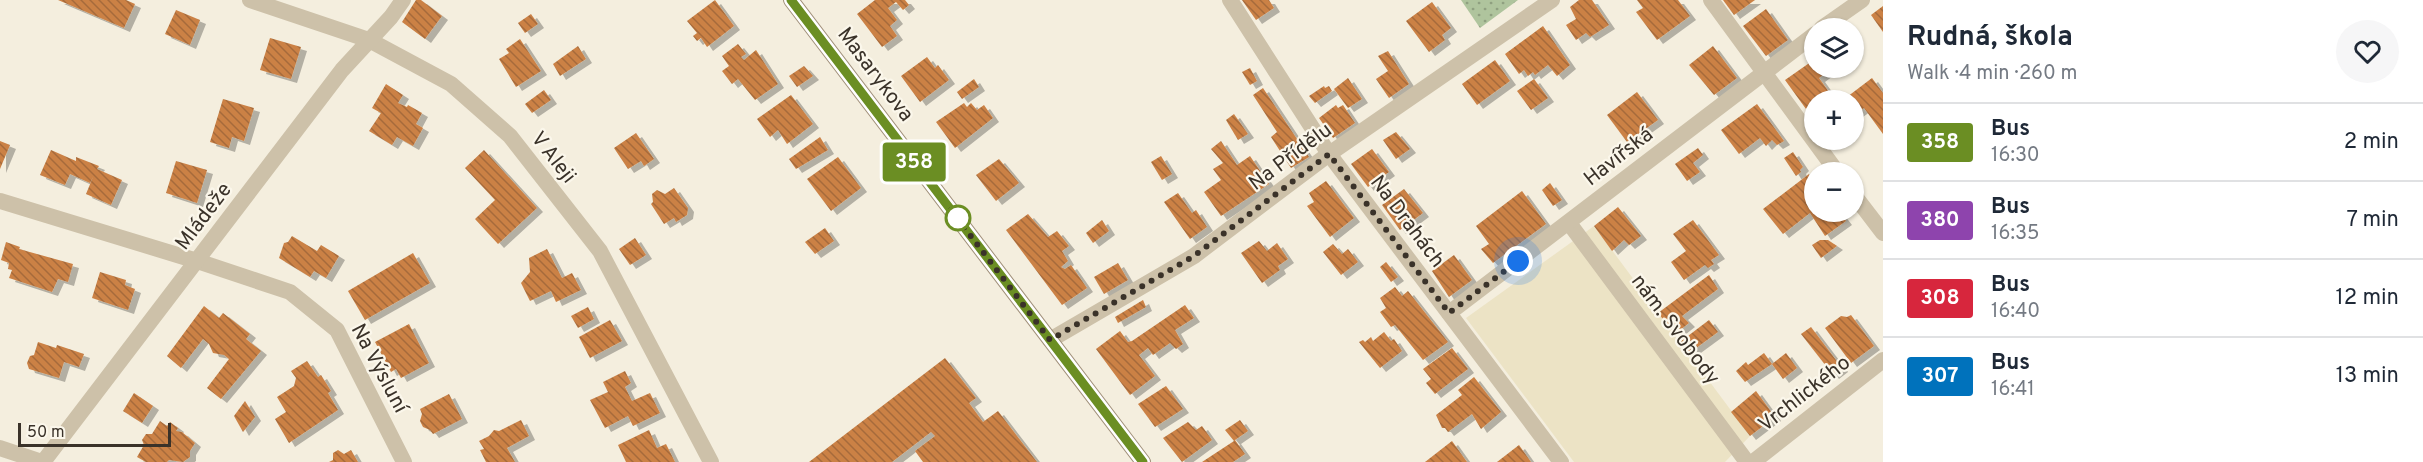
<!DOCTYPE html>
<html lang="en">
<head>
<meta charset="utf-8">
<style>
	body { margin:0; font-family:Overpass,sans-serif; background:#f6f6f7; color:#1f2937; height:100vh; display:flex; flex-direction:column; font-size:22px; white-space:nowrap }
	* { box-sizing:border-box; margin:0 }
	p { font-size:20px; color:#747a83 }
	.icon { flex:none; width:33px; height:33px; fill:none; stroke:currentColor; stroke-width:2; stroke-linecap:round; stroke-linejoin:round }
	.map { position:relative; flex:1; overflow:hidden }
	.side { display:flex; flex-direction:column; background:#fff; width:540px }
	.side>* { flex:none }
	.badge { padding:0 12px; border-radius:4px; font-size:21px; line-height:39px }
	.controls { position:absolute; left:1804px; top:18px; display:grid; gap:12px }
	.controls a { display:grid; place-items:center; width:60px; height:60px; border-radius:50%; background:#fff; box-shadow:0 2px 4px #0004; font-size:30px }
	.scale { position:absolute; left:18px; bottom:15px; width:153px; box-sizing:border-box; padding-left:6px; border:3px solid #3a3229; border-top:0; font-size:16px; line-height:21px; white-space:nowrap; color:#3a3229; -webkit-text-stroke:4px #fbf7eb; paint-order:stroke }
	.you { position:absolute; width:30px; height:30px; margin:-15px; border:4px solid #fff; border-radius:50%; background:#1a73e8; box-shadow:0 0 0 9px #1a73e833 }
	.map>.badge { position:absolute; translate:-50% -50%; box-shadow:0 0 0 3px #fff }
	.round { display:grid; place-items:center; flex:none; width:63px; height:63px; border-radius:32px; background:#f6f6f7 }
	.summary { display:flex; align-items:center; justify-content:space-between; height:102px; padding:0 24px }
	h1 { font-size:28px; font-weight:700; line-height:45px }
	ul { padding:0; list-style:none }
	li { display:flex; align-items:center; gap:18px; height:78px; padding:0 24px; border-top:2px solid #e0e1e3 }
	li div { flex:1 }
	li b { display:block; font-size:22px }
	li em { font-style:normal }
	li .badge { min-width:66px; font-weight:700; text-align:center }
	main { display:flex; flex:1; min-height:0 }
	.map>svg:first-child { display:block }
</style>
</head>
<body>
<main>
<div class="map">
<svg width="1883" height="462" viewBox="0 0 1883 462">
	<defs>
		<pattern id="green-dots" width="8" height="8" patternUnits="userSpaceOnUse" patternTransform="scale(1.5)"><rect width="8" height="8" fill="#afc49d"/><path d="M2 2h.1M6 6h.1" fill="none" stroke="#8fa080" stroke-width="1.8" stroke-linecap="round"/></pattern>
		<pattern id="building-back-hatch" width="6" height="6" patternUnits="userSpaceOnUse" patternTransform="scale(1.5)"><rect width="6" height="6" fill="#cb8145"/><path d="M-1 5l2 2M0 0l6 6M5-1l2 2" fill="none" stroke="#a66a3a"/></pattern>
		<filter id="shadow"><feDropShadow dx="6" dy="4" stdDeviation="0" flood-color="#0004"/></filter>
	</defs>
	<rect width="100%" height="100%" fill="#f4eede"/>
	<polygon fill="url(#green-dots)" points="1461,0 1518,0 1480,28"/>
	<polygon fill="#ece3c5" points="1594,226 1750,436 1725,462 1574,462 1466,318"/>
	<g fill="url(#building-back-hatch)" filter="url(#shadow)">
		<polygon points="58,0 126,0 135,4 124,28"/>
		<polygon points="416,0 421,0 442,16 425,39 402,22"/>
		<polygon points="715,0 734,26 707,47 701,38 697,41 693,36 697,33 687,21"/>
		<polygon points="875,0 905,0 909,5 903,10 896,2 888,8 897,20 890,26 897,36 882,47 857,14"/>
		<polygon points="1242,0 1269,0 1274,8 1256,20"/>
		<polygon points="1579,0 1592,0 1609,25 1590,37 1586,33 1576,40 1566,25 1576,19 1570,7"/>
		<polygon points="1637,0 1678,0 1690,16 1657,40 1636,12 1643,8"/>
		<polygon points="1723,0 1755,0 1734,15"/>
		<polygon points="1432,2 1451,28 1442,35 1445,40 1429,52 1406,21"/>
		<polygon points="1883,6 1883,32 1871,15"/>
		<polygon points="1766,9 1788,40 1766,56 1743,26"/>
		<polygon points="176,10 200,20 190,45 165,34"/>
		<polygon points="531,14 538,24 525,33 518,23"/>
		<polygon points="1543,26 1570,65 1557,76 1548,65 1535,75 1533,72 1528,76 1524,70 1519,74 1505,54"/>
		<polygon points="270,38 301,47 291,79 260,70"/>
		<polygon points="520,39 541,71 516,87 499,59 509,53 506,49"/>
		<polygon points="738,44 746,54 741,57 744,60 756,50 778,84 755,100 738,79 732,84 722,71 729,66 722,56"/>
		<polygon points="578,46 586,59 560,76 553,64"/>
		<polygon points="1713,46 1737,78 1714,95 1689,65"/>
		<polygon points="1388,51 1409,84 1389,98 1376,79 1388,71 1378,56"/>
		<polygon points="927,57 935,68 938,65 949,80 920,102 901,76"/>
		<polygon points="1815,59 1815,68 1826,68 1827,72 1819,78 1829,92 1806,109 1785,80"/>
		<polygon points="1495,60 1510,81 1477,105 1462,84"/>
		<polygon points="804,66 813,76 797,87 789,76"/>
		<polygon points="1250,68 1257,81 1250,85 1242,72"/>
		<polygon points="1348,78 1362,99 1348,108 1334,89"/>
		<polygon points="1872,78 1883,93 1883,134 1864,108 1854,115 1854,100 1843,100"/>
		<polygon points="974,79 979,87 962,99 957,92"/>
		<polygon points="1534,79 1548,98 1531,110 1517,91"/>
		<polygon points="386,84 403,95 398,103 407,107 408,105 422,113 416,124 423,128 413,146 397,137 392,145 369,131 381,113 372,108"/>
		<polygon points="1324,86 1325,88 1329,86 1332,91 1315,103 1309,96"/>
		<polygon points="1263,88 1309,157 1291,168 1271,137 1277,132 1253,95"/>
		<polygon points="544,90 551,100 532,113 525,104"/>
		<polygon points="1637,92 1658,120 1627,142 1607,115"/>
		<polygon points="791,95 813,124 787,144 778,130 770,137 757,119"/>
		<polygon points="223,99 254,108 244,141 232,137 229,148 210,142"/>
		<polygon points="964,103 967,107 971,103 977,110 984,105 993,118 955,148 936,122"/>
		<polygon points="1757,104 1784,141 1777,145 1772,140 1766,146 1760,138 1739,154 1721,130"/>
		<polygon points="1336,105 1338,108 1343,105 1355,123 1333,138 1319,118"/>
		<polygon points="1234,114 1248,134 1238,140 1226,120"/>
		<polygon points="1396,132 1410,149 1396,159 1383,140"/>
		<polygon points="636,133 654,159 644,166 641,161 628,169 614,148"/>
		<polygon points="820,137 828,150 796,169 789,159"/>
		<polygon points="0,141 10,145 0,169"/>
		<polygon points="1221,141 1237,165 1250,156 1269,184 1221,216 1204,192 1221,180 1213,169 1223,163 1211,149"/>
		<polygon points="1698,148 1703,155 1693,163 1700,172 1687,181 1675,164"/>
		<polygon points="1372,149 1389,172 1368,187 1351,164"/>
		<polygon points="51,150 76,161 76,157 99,166 97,169 122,180 111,205 86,194 93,177 90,183 70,174 65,185 40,175"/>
		<polygon points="484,150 537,208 498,244 475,219 495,200 465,168"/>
		<polygon points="1793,152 1803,167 1800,170 1801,172 1796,176 1784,158"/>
		<polygon points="1161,156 1172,174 1162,180 1151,162"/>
		<polygon points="838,157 861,188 831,211 807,179"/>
		<polygon points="999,159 1019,183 996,201 976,175"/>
		<polygon points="176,161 207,170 197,203 166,193"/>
		<polygon points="1809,174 1815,181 1815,212 1839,212 1846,221 1825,236 1810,213 1783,234 1763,209"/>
		<polygon points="1326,181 1354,218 1330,237 1307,206 1314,202 1309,193"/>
		<polygon points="1550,183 1562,200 1553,206 1542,190"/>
		<polygon points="674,188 688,208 687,215 676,222 674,218 664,224 651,204 653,202 652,194 657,190 665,194"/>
		<polygon points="1404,189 1423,213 1400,230 1382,205"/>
		<polygon points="1522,191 1546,224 1493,263 1481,249 1489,244 1476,226"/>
		<polygon points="1178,193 1192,213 1196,210 1207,227 1190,239 1164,202"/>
		<polygon points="1618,207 1641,236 1629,245 1624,240 1612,251 1594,226"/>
		<polygon points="1028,214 1048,237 1057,231 1069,246 1062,251 1068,261 1061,267 1065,269 1071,265 1087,288 1062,305 1006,230"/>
		<polygon points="1102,220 1109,231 1093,243 1086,233"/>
		<polygon points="1693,220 1719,255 1711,260 1714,264 1708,268 1705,265 1684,280 1671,262 1686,251 1673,234"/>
		<polygon points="825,228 834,241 815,254 805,242"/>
		<polygon points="292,236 317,251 321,245 339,256 326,278 314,271 310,277 279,258 284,243 288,242"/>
		<polygon points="635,238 646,255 630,265 619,249"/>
		<polygon points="1820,240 1828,240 1837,246 1821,258 1812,245"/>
		<polygon points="1259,241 1267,251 1277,243 1288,259 1278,266 1280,270 1262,283 1241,253"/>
		<polygon points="6,242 20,247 19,249 73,264 68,282 58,279 52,292 9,278 12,270 8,269 9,263 1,260"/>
		<polygon points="1333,244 1342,254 1348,249 1358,262 1341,275 1323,252"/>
		<polygon points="547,249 562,278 572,273 581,290 556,302 551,291 530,301 521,283 530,272 529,258"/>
		<polygon points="413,253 430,283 365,320 348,291"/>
		<polygon points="1454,255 1472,280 1449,297 1432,271"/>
		<polygon points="1386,262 1398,277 1391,282 1380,267"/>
		<polygon points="1118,263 1128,280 1104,294 1094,277"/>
		<polygon points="100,272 126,280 125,285 135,289 128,310 92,298"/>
		<polygon points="1709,275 1718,289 1682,316 1689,323 1675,334 1658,313"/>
		<polygon points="1395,287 1402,296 1408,291 1448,342 1423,360 1395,325 1391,327 1380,312 1386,308 1380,298"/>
		<polygon points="1143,300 1146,307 1118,323 1115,317"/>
		<polygon points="1185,305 1194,318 1175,330 1183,344 1176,349 1170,343 1153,355 1148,348 1139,355 1155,376 1130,395 1096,349 1120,331 1128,342 1132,341"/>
		<polygon points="204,306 219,318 223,313 250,334 246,339 261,351 221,399 207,388 229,359 224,355 213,353 209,344 203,339 181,368 167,356"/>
		<polygon points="588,307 594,319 578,328 571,316"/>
		<polygon points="1851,315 1874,346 1851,363 1825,328 1841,316 1847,317"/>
		<polygon points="610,320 622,341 590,358 579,337"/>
		<polygon points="1709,320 1718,332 1688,354 1680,342"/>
		<polygon points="409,324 429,363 401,378 396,369 391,372 375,342"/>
		<polygon points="1811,327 1842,368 1833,375 1801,334"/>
		<polygon points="1384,332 1391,341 1394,339 1402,351 1380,368 1359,342 1363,340 1365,342 1371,337 1373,341"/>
		<polygon points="38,342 56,348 57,345 84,354 79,367 64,362 59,378 29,369 27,363 30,356 34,355"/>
		<polygon points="1452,348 1468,369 1435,394 1426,383 1431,379 1423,369"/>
		<polygon points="1764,353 1772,364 1745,382 1736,371 1746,362 1748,365"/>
		<polygon points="1786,353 1797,368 1783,379 1772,364"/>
		<polygon points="945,358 976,398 969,403 983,422 998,411 1037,462 923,462 915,451 935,436 931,432 892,462 809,462"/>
		<polygon points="307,361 318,377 321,375 331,391 328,393 338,410 289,443 275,419 286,412 277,397 294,386 296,378 291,371"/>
		<polygon points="625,371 631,383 625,387 632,401 650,393 660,413 633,426 628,416 605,428 590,400 608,392 603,382"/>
		<polygon points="1474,377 1501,412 1481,429 1472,414 1448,432 1445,428 1442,428 1436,415 1462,395 1458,390"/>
		<polygon points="1166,386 1183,409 1155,427 1138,404"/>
		<polygon points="1756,391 1775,417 1750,436 1731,412"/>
		<polygon points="134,393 153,406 142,423 123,411"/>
		<polygon points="449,394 462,419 433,434 430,430 423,427 420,421 422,414 420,409"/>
		<polygon points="245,401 255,417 243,432 234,416"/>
		<polygon points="521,420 529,436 507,448 515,462 486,462 480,450 484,449 479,441 489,436 494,430 499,431"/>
		<polygon points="1240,420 1248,431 1235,440 1245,454 1233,462 1202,462 1234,441 1225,430"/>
		<polygon points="160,421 167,426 170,422 178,428 176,431 182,432 195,443 190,451 190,457 183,462 169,460 167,462 146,462 137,457 144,445 142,440 146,434 152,434"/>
		<polygon points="1188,422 1196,430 1202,426 1212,440 1182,462 1163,438"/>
		<polygon points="649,430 657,448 666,444 675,462 626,462 618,445"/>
		<polygon points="1452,441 1467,462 1425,462"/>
		<polygon points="1519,445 1531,462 1497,462"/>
		<polygon points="338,450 344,454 351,450 358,462 329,462 333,460 333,453"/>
	</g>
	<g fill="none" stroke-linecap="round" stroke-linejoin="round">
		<g stroke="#cdc1a9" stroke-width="16">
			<polyline points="250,0 369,40 451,84 510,136 600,251 711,462"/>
			<polyline points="1230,0 1329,154 1561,462"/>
			<polyline points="1711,0 1837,172"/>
			<polyline points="1822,28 1862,0"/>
			<polyline points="1854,195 1883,233"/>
			<polyline points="0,201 197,261 290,292 337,330 404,462"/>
			<polyline points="1569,223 1747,462"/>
			<polyline points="1449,313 1815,34"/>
			<polyline points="1050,340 1194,256 1329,154 1552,0"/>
			<polyline points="0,448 42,462"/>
			<polyline points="43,462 342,70 391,17 403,0"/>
			<polyline points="1753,462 1883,360"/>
		</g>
		<polyline stroke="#a1907a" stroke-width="16" points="791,0 1143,462"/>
	</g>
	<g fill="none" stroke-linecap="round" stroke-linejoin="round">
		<defs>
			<polyline id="line" points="791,0 1143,462"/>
		</defs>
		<use href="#line" stroke="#fff" stroke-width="14"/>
		<use href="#line" stroke="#6b8e23" stroke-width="9"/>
		<polyline stroke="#3a3229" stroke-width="6" stroke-dasharray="0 10.8" points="958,218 951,210 1050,340 1194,256 1329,154 1449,313 1518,261"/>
	</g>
	<circle fill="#fff" stroke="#6b8e23" stroke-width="3" cx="958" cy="218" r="12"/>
	<g text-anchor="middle" stroke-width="4.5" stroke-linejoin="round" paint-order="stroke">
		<g font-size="21" fill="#3a3229" stroke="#fbf7eb">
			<text transform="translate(876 74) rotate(53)" y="7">Masarykova</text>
			<text transform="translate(1290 156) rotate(-37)" y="7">Na Přídělu</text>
			<text transform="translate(1618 156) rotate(-38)" y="7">Havířská</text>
			<text transform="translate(554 157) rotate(52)" y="7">V Aleji</text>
			<text transform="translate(203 216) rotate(-53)" y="7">Mládeže</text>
			<text transform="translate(1408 221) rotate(53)" y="7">Na Drahách</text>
			<text transform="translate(1676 329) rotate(53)" y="7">nám. Svobody</text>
			<text transform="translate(380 368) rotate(62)" y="7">Na Výsluní</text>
			<text transform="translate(1804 393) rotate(-38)" y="7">Vrchlického</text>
		</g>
	</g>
</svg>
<div class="controls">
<a><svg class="icon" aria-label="layers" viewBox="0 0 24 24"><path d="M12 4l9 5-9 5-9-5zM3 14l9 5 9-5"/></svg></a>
<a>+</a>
<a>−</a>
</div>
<div class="scale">50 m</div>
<div class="you" style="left:1518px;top:261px"></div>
<b class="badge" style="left:914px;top:162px;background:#6b8e23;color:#fff">358</b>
</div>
<section class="side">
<div class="summary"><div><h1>Rudná, škola</h1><p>Walk · 4 min · 260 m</p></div><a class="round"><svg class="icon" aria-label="heart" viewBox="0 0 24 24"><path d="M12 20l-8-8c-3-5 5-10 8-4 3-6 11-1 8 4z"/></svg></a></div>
<ul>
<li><span class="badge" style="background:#6b8e23;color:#fff">358</span><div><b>Bus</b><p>16:30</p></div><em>2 min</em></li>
<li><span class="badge" style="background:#8e44ad;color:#fff">380</span><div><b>Bus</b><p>16:35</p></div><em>7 min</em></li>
<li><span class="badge" style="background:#d7263d;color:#fff">308</span><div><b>Bus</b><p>16:40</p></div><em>12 min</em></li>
<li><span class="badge" style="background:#0072bc;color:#fff">307</span><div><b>Bus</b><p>16:41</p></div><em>13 min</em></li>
</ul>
</section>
</main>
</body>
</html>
